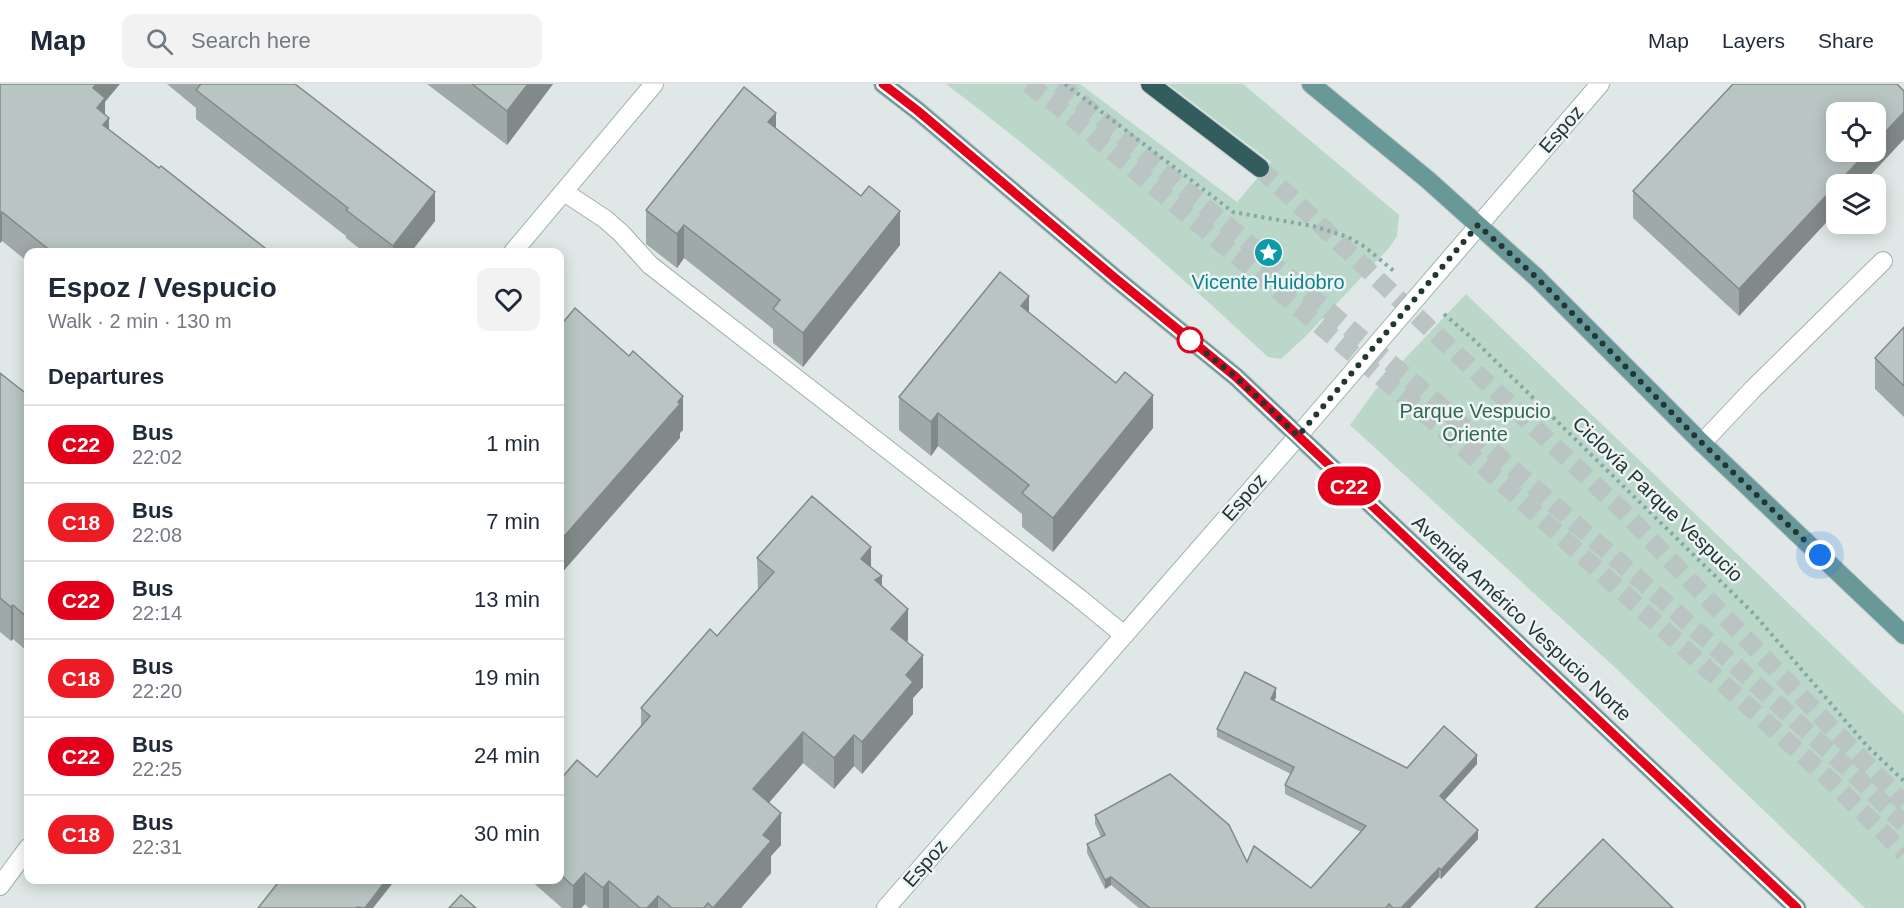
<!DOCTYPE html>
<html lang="en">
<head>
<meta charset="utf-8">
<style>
	body { margin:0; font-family:Arial,sans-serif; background:#f2f2f3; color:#1f2937; height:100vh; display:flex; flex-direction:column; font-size:22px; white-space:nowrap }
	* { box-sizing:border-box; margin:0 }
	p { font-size:20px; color:#747a83 }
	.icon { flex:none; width:33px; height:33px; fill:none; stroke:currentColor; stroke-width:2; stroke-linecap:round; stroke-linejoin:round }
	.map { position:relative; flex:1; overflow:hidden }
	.drawer { position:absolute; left:24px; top:164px; width:540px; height:636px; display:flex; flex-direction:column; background:#fff; border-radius:12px; box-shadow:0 3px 15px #0003 }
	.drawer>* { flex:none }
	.badge { padding:0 12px; border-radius:20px; font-size:21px; line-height:39px }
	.buttons { position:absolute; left:1826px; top:18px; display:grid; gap:12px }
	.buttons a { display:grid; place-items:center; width:60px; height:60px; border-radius:12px; background:#fff; box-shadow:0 3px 15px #0003; font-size:30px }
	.you { position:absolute; width:30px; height:30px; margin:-15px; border:4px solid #fff; border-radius:50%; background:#1a73e8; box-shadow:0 0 0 9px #1a73e833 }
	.map>.badge { position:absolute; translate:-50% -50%; box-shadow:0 0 0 3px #fff }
	h2 { padding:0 24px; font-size:22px; line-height:54px }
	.round { display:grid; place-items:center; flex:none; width:63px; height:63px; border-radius:12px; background:#f2f2f3 }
	.summary { display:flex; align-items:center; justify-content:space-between; height:102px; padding:0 24px }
	h1 { font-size:28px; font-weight:600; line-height:45px }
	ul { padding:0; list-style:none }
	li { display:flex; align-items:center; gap:18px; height:78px; padding:0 24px; border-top:2px solid #e0e1e3 }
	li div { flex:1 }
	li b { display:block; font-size:22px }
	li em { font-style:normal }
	li .badge { min-width:66px; font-weight:700; text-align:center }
	header { display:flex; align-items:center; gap:36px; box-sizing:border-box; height:84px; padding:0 30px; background:#fff; border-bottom:2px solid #e0e1e3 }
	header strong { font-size:28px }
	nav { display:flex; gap:33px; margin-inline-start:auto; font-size:21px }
	.search { width:420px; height:54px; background:#f2f2f3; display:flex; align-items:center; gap:15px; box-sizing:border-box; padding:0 21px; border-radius:12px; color:#747a83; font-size:22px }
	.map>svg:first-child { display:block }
</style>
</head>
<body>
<header>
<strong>Map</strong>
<div class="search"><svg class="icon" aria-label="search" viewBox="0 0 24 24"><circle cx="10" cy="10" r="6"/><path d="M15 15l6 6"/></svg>Search here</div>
<nav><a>Map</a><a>Layers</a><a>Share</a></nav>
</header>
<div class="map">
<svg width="1904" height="824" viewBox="0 0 1904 824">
	<rect width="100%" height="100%" fill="#dfe8e6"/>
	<g fill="#bad7ca">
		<path d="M946,0H1080L1237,118L1271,78L1168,0H1243L1399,131L1397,152L1389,164L1307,251L1281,275L1268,273C1165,177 1058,85 946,0Z"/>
		<polygon points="1466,210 1904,630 1904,824 1865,824 1620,588 1350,341 1376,305"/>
	</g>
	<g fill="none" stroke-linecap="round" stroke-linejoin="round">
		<g stroke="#b9c4c3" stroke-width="18" stroke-dasharray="18 9" stroke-linecap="butt">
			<polyline points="1028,0 1058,22 1438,341 1831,697 1904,769"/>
			<polyline points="1060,0 1426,309 1671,523 1854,690 1904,740"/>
			<polyline points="1260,84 1623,427 1904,719"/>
		</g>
		<defs>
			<g id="lane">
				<polyline points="564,108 605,135 621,149 650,181 1079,514 1124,551"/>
				<polyline points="1702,359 1752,306 1883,177"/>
			</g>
			<g id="street">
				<polyline points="513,168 654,0"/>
				<polyline points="0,802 28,764"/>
			</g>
			<polyline id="secondary" points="886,824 1298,352 1600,0"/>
			<g id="primary">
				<polyline points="883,0 918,27 1115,194 1236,293 1797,824"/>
				<polyline points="1311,0 1428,96 1536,193 1702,359 1904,551"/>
			</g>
			<polyline id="highway" points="1150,0 1260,84"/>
		</defs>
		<use href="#lane" stroke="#a3afae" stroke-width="20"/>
		<use href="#street" stroke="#a3afae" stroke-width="20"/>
		<use href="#secondary" stroke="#a0b2b1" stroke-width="20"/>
		<use href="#primary" stroke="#bdc3c3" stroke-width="20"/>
		<use href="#highway" stroke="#bdc3c3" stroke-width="20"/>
		<g stroke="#83a8a6" stroke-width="4" stroke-dasharray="3 4.5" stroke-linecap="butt">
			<polyline points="1065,0 1233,128 1313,142 1348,153 1365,163 1395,188"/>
			<polyline points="1444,230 1473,255 1755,531 1867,662 1904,697"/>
		</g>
		<use href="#lane" stroke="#fff" stroke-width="18"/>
		<use href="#street" stroke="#fff" stroke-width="18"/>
		<use href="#secondary" stroke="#fff" stroke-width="18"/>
		<use href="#primary" stroke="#699898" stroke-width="18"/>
		<use href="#highway" stroke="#325c5e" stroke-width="18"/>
	</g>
	<g fill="#9ea9a8">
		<polygon points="0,0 105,18 105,31 109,45 159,84 270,168 28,168 28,178 2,157 0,159"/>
		<polygon points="167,0 295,0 435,137 411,168 364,168 346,154 346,152 196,35 196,24"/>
		<polygon points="427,0 553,0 507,61"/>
		<polygon points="1904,7 1904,55 1739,232 1633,134 1633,107"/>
		<polygon points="776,44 900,161 803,283 773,259 773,245 684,174 677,184 646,160 646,126"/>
		<polygon points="1029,229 1153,344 1053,468 1022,443 1022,430 938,362 931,372 899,346 899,313"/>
		<polygon points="1904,243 1904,333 1875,305 1875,274"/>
		<polygon points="0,289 28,311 28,568 13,555 11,557 0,548"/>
		<polygon points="757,474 871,483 882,502 908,556 907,558 923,603 913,614 913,630 862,690 854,682 834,705 803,679 769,719 781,761 771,772 771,789 741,824 589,824 585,820 581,824 562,824 529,795 560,795 560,696 597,693 641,643 641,624 717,552 758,506"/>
		<polygon points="1276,613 1274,617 1407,684 1477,680 1445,716 1478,755 1441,795 1439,793 1410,824 1139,824 1111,801 1105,805 1087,769 1087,760 1101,753 1095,740 1095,731 1247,778 1311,804 1361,748 1285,710 1285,701 1291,690 1217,653 1217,645"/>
	</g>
	<g fill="#818a88">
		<polygon points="96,0 120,0 105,18 105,38 109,34 109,62 103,69 93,4"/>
		<polygon points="528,0 553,0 507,61 507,27"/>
		<polygon points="1904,28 1904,55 1862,100 1837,100 1867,68 1875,68 1875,59"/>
		<polygon points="776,29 776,62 768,38"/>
		<polygon points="1836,101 1836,128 1739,232 1739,205"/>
		<polygon points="435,108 435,137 411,168 393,168 393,162"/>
		<polygon points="900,127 900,161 803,283 803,249"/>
		<polygon points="2,128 2,157 0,159 0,130"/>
		<polygon points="684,141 684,174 677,184 677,150"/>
		<polygon points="1029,212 1029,246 1021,222"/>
		<polygon points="1153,311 1153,344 1053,468 1053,434"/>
		<polygon points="683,312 683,346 680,349 680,354 560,491 560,457"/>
		<polygon points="938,329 938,362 931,372 931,338"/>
		<polygon points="871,463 871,495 861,475"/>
		<polygon points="882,492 882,524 875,496"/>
		<polygon points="13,521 13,555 11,557 11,523"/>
		<polygon points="908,525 908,556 891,576 891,545"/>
		<polygon points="923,571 923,603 913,614 913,630 862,690 862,658 906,591"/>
		<polygon points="1276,604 1276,613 1271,624 1271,615"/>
		<polygon points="803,648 803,679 753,737 753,705"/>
		<polygon points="854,651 854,682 834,705 834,674"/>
		<polygon points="1477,671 1477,680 1440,721 1440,712"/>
		<polygon points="781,729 781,761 771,772 771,789 741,824 713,824 763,751"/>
		<polygon points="1478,746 1478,755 1441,795 1441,786"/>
		<polygon points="1439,784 1439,793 1410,824 1401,824"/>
		<polygon points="585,789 585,820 581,824 573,824 573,802"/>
		<polygon points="1111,793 1111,801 1105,805 1105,796"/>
		<polygon points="387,795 396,795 373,824 365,824"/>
		<polygon points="609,797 609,824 603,824 603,804"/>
		<polygon points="658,812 658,824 647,824"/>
	</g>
	<g fill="#b8c5c3" stroke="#818a88" stroke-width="1.5">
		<polygon points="0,0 96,0 93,4 105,14 97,24 109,34 103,41 159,84 161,82 270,168 52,168 2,128 0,130"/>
		<polygon points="201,0 295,0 435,108 393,162 346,126 348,124 196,6"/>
		<polygon points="472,0 528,0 507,27"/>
		<polygon points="1733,0 1897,0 1904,7 1904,28 1875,59 1875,28 1836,28 1836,68 1867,68 1739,205 1633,107"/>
		<polygon points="744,3 776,29 768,38 861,112 869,102 900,127 803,249 773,225 780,216 684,141 677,150 646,126"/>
		<polygon points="1000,188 1029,212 1021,222 1116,299 1125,288 1153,311 1053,434 1022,409 1029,401 938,329 931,338 899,313"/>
		<polygon points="575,224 629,272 633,267 683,312 678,318 680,320 560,457 560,242"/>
		<polygon points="1904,243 1904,302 1875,274"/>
		<polygon points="0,289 28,311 28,534 13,521 11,523 0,514"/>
		<polygon points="812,412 871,463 861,475 882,492 875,496 908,525 891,545 923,571 906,591 913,598 862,658 854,651 834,674 803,648 753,705 781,729 763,751 771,757 713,824 708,819 704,824 672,824 658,812 647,824 640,824 609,797 603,804 585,789 573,802 560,790 560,696 577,676 597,693 650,632 641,624 710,545 717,552 774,488 757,474"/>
		<polygon points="1245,588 1276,604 1271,615 1407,684 1444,642 1477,671 1440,712 1478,746 1441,786 1439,784 1401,824 1393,824 1389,820 1386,824 1150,824 1111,793 1105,796 1087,760 1105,751 1095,731 1170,690 1229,741 1247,778 1254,762 1311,804 1366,742 1285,701 1294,683 1217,645"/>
		<polygon points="1603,755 1673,824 1535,824"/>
		<polygon points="281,795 387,795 365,824 357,823 357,824 258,824"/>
		<polygon points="461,811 476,824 449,824"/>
	</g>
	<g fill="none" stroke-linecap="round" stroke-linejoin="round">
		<defs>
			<polyline id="line" points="883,0 918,27 1115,194 1236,293 1797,824"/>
		</defs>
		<use href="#line" stroke="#fff" stroke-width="14"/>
		<use href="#line" stroke="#e2001a" stroke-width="9"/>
		<polyline stroke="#223636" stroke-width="6" stroke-dasharray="0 10.8" points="1190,256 1236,293 1298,352 1478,141 1536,193 1702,359 1820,471"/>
	</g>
	<defs>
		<symbol id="sight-disc" viewBox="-11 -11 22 22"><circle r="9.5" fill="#0f9aa8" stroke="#eff5f4"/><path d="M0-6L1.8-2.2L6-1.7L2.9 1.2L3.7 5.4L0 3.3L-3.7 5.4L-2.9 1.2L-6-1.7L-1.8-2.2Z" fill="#fff"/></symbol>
	</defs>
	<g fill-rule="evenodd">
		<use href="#sight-disc" x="1252" y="152" width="33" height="33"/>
	</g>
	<circle fill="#fff" stroke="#e2001a" stroke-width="3" cx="1190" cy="256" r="12"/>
	<g text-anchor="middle" stroke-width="5" stroke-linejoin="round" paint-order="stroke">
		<g font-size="20" fill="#223636" stroke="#eff5f4">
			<text transform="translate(1561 45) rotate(-49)" y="7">Espoz</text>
			<text transform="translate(1244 413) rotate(-49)" y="7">Espoz</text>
			<text transform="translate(1658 415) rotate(44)" y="7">Ciclovía Parque Vespucio</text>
			<text transform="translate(1522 534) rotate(43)" y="7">Avenida Américo Vespucio Norte</text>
			<text transform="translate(925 779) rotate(-49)" y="7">Espoz</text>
		</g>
		<g font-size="20" fill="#0d838f" stroke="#eff5f4">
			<text x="1268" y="205">Vicente Huidobro</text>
		</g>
		<g font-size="20" fill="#316855" stroke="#eff5f4">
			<text x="1475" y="334">Parque Vespucio<tspan x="1475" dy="23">Oriente</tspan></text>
		</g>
	</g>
</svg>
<div class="buttons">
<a><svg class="icon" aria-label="locate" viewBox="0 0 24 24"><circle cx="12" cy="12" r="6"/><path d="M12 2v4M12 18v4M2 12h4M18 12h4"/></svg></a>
<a><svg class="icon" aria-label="layers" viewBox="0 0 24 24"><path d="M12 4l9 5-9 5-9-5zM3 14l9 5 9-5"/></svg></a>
</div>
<div class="you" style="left:1820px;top:471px"></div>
<b class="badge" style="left:1349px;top:402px;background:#e2001a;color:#fff">C22</b>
<section class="drawer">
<div class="summary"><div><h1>Espoz / Vespucio</h1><p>Walk · 2 min · 130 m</p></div><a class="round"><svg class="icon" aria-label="heart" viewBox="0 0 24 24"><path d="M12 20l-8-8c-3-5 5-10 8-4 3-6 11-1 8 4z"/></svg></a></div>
<h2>Departures</h2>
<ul>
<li><span class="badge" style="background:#e2001a;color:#fff">C22</span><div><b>Bus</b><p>22:02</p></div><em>1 min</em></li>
<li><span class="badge" style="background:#ed1c24;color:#fff">C18</span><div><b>Bus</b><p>22:08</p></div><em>7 min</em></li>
<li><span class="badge" style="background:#e2001a;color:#fff">C22</span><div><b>Bus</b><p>22:14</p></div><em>13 min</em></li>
<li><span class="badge" style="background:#ed1c24;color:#fff">C18</span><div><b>Bus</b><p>22:20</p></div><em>19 min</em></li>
<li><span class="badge" style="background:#e2001a;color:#fff">C22</span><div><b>Bus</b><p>22:25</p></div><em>24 min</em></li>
<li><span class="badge" style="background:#ed1c24;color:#fff">C18</span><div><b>Bus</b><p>22:31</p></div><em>30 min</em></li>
</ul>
</section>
</div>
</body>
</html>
